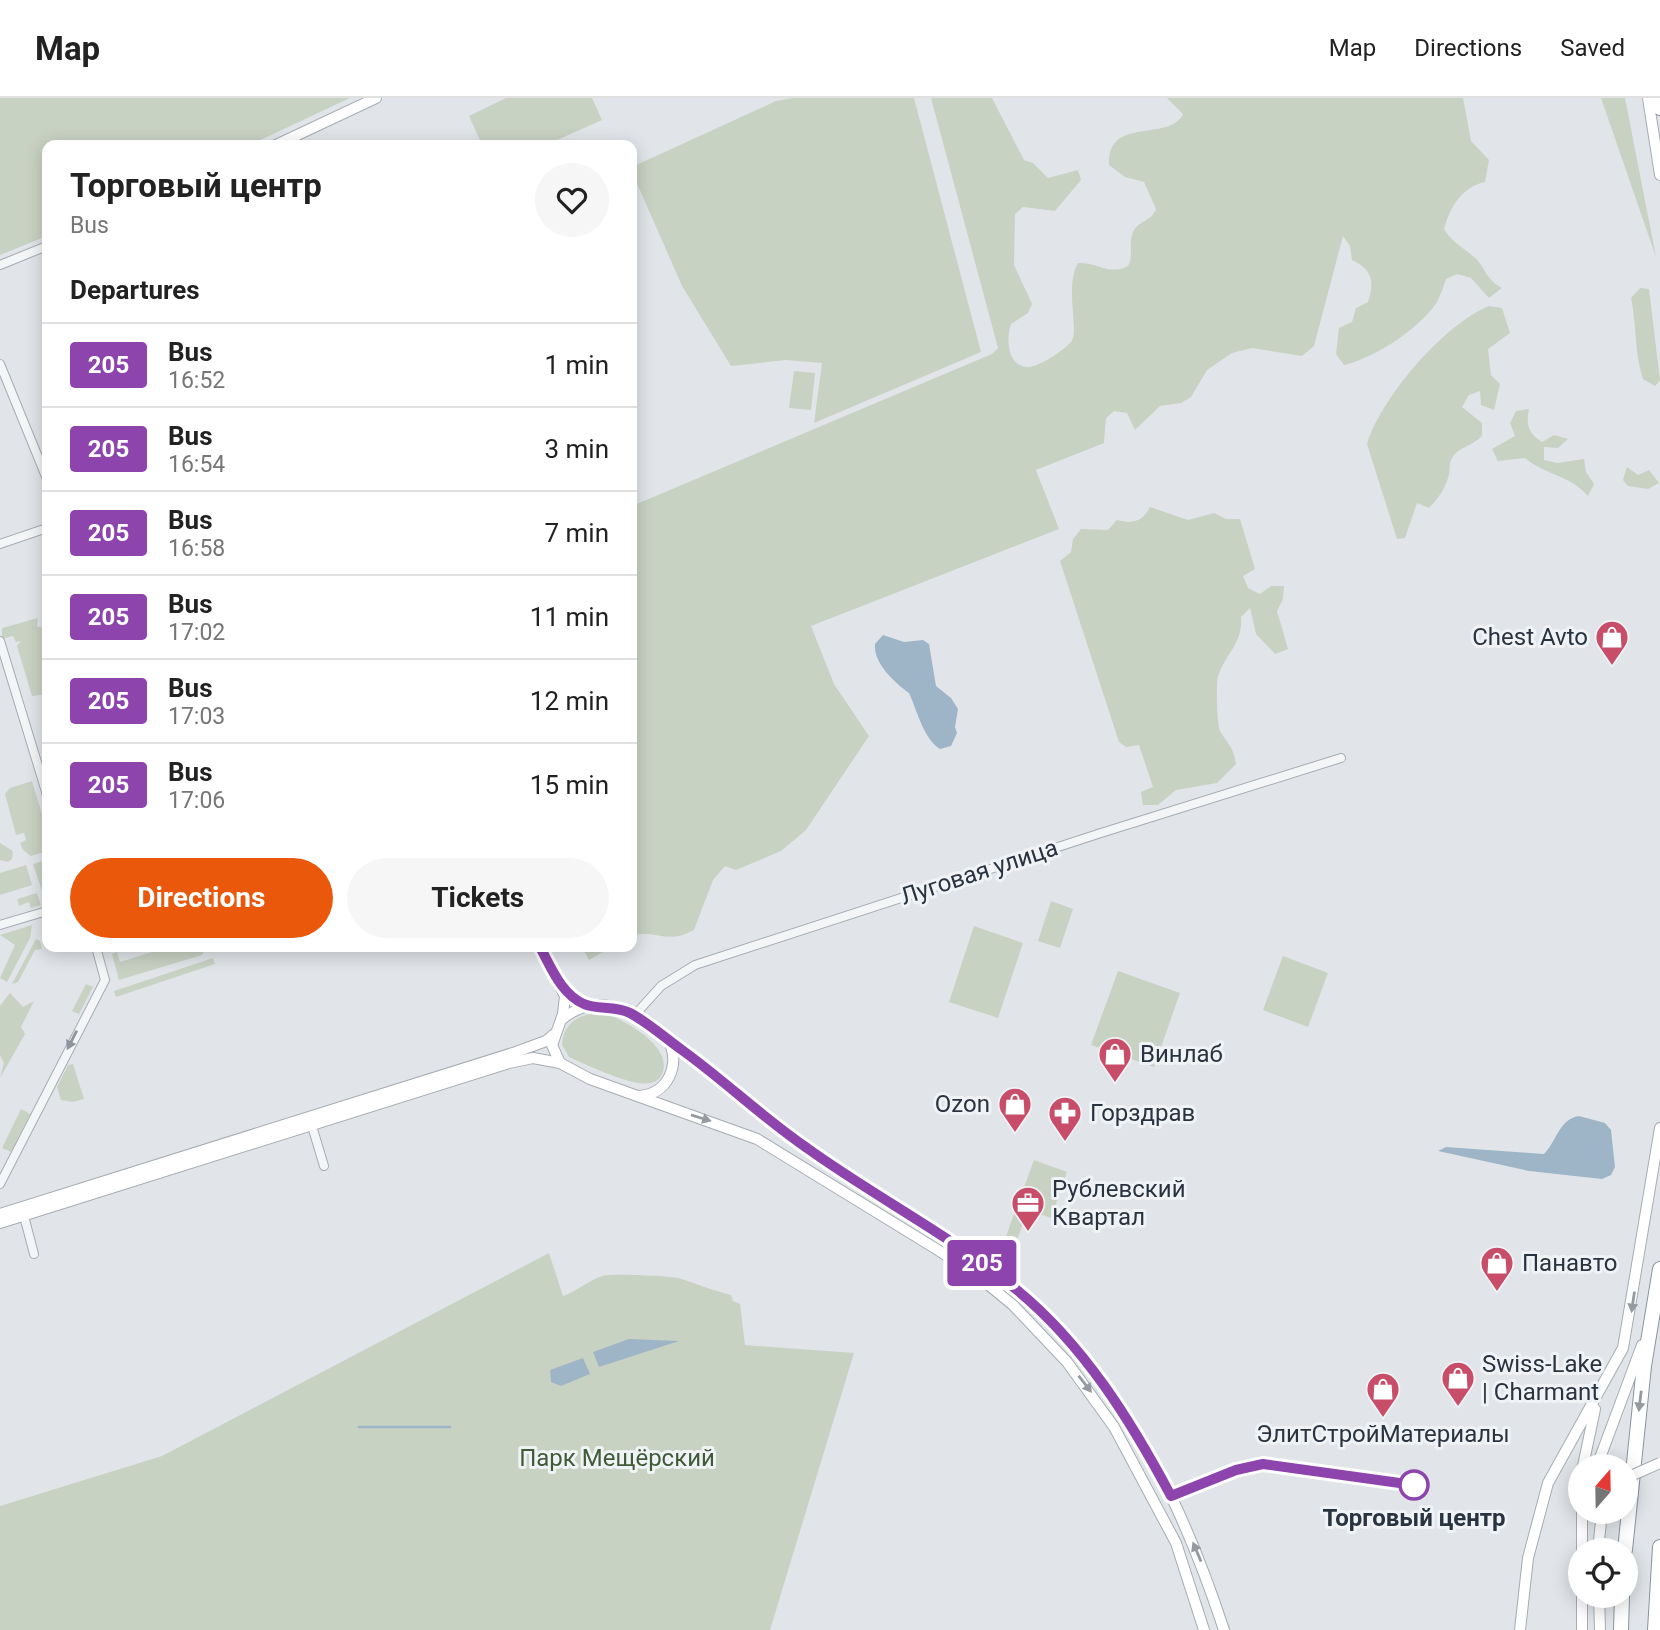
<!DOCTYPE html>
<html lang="en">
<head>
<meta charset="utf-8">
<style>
	body { margin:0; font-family:Roboto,sans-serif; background:#f6f6f6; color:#222; height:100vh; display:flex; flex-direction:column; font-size:26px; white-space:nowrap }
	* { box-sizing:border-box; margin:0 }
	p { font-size:23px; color:#767676 }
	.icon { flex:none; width:38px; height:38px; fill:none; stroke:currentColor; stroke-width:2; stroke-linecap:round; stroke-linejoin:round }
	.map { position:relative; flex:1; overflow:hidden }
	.side { position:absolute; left:42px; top:42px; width:595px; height:812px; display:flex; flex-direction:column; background:#fff; border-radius:14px; box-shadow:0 4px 18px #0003 }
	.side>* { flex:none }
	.badge { padding:0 14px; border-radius:5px; font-size:24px; line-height:46px }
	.needle { width:46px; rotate:20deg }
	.fabs { position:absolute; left:1568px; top:1356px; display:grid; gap:14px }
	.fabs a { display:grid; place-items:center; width:70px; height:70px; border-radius:50%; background:#fff; box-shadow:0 4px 18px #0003; font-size:35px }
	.map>.badge { position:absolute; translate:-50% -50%; box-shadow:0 0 0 4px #fff }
	h2 { padding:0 28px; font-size:26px; line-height:63px }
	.round { display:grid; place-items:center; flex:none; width:74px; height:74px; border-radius:37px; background:#f6f6f6 }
	.summary { display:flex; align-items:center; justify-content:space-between; height:119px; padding:0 28px }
	h1 { font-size:33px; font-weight:700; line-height:52px }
	.cta { display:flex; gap:14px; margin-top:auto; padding:14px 28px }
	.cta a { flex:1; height:80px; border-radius:42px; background:#ea580c; color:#fff; font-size:28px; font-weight:700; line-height:80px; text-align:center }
	.cta a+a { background:#f6f6f6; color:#222 }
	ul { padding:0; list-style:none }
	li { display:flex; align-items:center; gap:21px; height:84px; padding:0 28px; border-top:2px solid #e0e0e0 }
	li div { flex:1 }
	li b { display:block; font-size:26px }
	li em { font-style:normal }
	li .badge { min-width:77px; font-weight:700; text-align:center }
	header { display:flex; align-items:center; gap:42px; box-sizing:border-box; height:98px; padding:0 35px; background:#fff; border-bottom:2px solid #e0e0e0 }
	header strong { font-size:33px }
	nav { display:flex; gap:38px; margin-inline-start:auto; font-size:24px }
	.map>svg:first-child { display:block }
</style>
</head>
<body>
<header>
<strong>Map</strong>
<nav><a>Map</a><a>Directions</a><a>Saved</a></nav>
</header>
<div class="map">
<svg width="1660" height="1532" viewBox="0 0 1660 1532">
	<rect width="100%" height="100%" fill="#e1e5e9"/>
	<g fill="#c8d2c3">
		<polygon points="0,0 350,0 250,47 47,47 47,138 0,157"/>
		<polygon points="506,0 592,0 602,22 546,47 482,47 469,18"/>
		<polygon points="793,0 914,0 981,254 814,325 822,265 786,262 731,268 682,188 632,74 632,69 776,3"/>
		<path d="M931,0H992L1024,62L1033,65L1048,80L1078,72L1081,82L1055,113L1023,109L1015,116L1014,167L1032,206L1028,215L1011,226C1006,240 1007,269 1028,269C1039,269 1064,252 1071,244C1080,234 1064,189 1078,165C1097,164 1110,178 1128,168C1134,157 1128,146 1133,134C1139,122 1151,124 1156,111L1144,84L1125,79L1109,67C1107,17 1169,45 1183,16L1167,0H1463L1471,43L1489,62L1485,84C1462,89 1450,109 1444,131C1452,144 1461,148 1473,158C1486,169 1484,180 1502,190L1489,200L1471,180L1457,176L1446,181C1443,189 1440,200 1435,207C1416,233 1374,260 1344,267L1336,256L1339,230L1352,224L1356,210L1368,204C1375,184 1372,171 1352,162L1350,148L1343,138L1314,248L1302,258L1252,250L1232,255L1207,272L1191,299L1181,305L1160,308L1135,332L1127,315L1114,313L1106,320L1104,345L1036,372L1059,431L811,528L834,586L869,638L806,732L781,753L736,772L725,768L713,782L694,832C667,847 659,832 634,837L632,842V408L992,256L998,250Z"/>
		<polygon points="1601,0 1625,0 1656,159"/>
		<path d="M1640,190L1649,191L1660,282L1655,288L1643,281C1634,251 1637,230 1631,200Z"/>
		<path d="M1489,208L1502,210L1510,235L1488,251L1491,277L1500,286L1494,312L1481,307L1480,293L1469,297L1462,309L1482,325V338C1473,348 1458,349 1452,360C1449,365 1450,371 1449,377C1445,390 1439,400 1429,410L1417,405L1405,440L1397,441L1367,346C1381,300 1444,226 1489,208Z"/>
		<polygon points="794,273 815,275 811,312 789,310"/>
		<path d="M1529,311C1526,327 1528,335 1542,344L1554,337L1568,341L1558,350L1544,349V362L1557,365L1584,361L1586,374L1594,386L1588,398C1570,377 1545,377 1525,360L1498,363L1492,351L1515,338L1510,325L1516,313Z"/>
		<polygon points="1627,369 1638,377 1649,372 1659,385 1648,391 1628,388 1623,382"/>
		<path d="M1150,409L1188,422L1214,415L1226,421H1240L1255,471L1243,478L1248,490L1260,496L1271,488H1284L1283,501L1277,513L1288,551L1275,556L1256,536L1250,510L1241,519C1243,545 1226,555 1218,578C1216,584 1217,628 1220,633C1228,646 1234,650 1236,666L1217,685L1176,692L1158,707H1143L1141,694L1153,689L1139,647L1126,649L1119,644L1060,463L1071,454L1073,441L1081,431L1108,432L1117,422C1133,426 1142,424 1150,409Z"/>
		<polygon points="38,520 37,528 41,530 43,524 47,530 45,555 47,596 32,598 17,548 21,543 16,544 13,538 2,541 2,530"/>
		<polygon points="32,683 47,733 47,753 31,758 23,752 20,745 26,742 24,735 16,737 5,696 10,690"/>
		<polygon points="0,745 13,753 12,761 8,764 0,762"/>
		<polygon points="47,762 47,808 33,766"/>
		<polygon points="26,767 32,787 0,797 0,775"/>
		<polygon points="37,795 41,807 31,810 29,804 19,808 17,801"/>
		<polygon points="1051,803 1073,811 1060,850 1038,843"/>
		<polygon points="32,827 30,840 7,884 0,880 15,847 0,837"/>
		<polygon points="974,828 1023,845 998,920 949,904"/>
		<polygon points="36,841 40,843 42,851 35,852 18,884 12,886"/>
		<polygon points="168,849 205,850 202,857 119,882 112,856 117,854 120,864"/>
		<polygon points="582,849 628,849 623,853 608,851 589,862"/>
		<polygon points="1283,858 1328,875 1308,929 1263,912"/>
		<polygon points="213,860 215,866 116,899 114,893"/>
		<polygon points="1118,873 1180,895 1154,969 1091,947"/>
		<polygon points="86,886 93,889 79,916 72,913"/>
		<polygon points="10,895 23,909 34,903 21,929 25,936 0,980 4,965 0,957 0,908"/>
		<path d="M604,915C625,922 674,949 662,976C660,981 656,984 650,985C632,989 587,967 569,959L562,947C563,923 583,914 604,915Z"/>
		<polygon points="73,966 84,1001 73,1004 61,1002 57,989 68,967"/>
		<polygon points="21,1011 30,1016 11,1054 2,1050"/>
		<polygon points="1034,1062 1067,1074 1051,1120 1017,1108"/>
		<polygon points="1015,1113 1026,1117 1014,1151 1003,1147"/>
		<path d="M549,1155L563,1198C577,1193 588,1183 602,1178C611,1175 669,1178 678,1180C696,1185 713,1193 731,1197L733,1203L740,1206L745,1247L854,1255L770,1532H0V1408L162,1358Z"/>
	</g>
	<g fill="#9eb5c7">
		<path d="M883,537L904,544L923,542L929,546L936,588L951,600L958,611L955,629L957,635L951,648L940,651C923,640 917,612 909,595C895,585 873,565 875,546Z"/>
		<path d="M1579,1018L1605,1025L1611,1032L1615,1069L1611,1077L1602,1081L1529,1073L1438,1053L1446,1049L1544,1056C1557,1043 1559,1021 1579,1018Z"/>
		<polygon points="629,1241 679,1243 599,1269 593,1254"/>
		<polygon points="583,1260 590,1276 561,1288 551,1284 550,1272"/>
	</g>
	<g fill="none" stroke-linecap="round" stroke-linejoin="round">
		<polyline stroke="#9eb5c7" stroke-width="2.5" points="359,1329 450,1329"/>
		<defs>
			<g id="street">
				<polyline points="0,167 47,148"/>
				<polyline points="0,266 47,381"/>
				<polyline points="0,446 47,430"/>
				<polyline points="0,543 47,697"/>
				<polyline points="0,827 47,813"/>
				<polyline points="634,918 661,888 695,867 1101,735 1341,660"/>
				<polyline points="312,1028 324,1068"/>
				<polyline points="0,1086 105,882 96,849"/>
				<polyline points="24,1118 34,1156"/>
			</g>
			<g id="secondary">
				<polyline points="1648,0 1660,77"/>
				<polyline points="276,47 376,0"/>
				<polyline points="540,849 565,898 563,916 552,947 560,965 590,981 757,1041 938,1152 980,1180 1013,1207 1067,1264 1114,1329 1176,1445 1204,1532"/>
				<polyline points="561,887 585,907"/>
				<path d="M561,922C579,907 597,903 620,911C638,917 653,932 668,942C714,976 757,1012 802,1047C861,1092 928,1126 988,1169C1029,1199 1065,1238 1097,1277C1156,1353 1194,1441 1224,1532"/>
				<path d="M639,998C668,996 680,968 669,943"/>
				<polyline points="0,1116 516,954 546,943 553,937"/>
				<polyline points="0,1125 509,965 533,960 560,965"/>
				<polyline points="1583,1368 1595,1311"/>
				<polyline points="1597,1368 1642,1247"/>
				<polyline points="1582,1452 1582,1414"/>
				<polyline points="1598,1452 1602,1414"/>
				<polyline points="1599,1498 1600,1532"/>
				<polyline points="1520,1532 1528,1460 1548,1385 1623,1250 1660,1030"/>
				<polyline points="1582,1532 1582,1498"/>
			</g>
			<g id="highway">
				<polyline points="1658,0 1660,10"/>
				<polyline points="1625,1452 1644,1268 1660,1171"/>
				<polyline points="1621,1532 1622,1498"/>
				<polyline points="1655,1532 1660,1449"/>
			</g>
		</defs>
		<use href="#street" stroke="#a6acb3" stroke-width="10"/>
		<use href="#secondary" stroke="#a6acb3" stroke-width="12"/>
		<use href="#highway" stroke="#89939f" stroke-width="16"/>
		<use href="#street" stroke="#f3f5f7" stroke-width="8"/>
		<use href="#secondary" stroke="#fff" stroke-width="10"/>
		<use href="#highway" stroke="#fff" stroke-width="14"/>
		<defs>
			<polyline id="secondary-bridge" points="1626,1380 1660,1365"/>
		</defs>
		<use href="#secondary-bridge" stroke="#a6acb3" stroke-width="12" stroke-linecap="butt"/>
		<use href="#secondary-bridge" stroke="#fff" stroke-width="10"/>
	</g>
	<defs><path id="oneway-solid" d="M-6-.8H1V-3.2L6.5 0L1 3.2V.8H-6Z" transform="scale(1.75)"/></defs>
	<use fill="#8e949c" href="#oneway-solid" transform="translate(72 942) rotate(117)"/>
	<g fill="#949aa0">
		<use href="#oneway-solid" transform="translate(701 1020) rotate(17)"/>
		<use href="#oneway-solid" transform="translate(1633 1204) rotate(98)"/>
		<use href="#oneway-solid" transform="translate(1085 1286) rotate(52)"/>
		<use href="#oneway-solid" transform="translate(1640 1303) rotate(97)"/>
		<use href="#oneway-solid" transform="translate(1197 1454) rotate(-113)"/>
	</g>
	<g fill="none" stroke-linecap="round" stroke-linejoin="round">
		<defs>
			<path id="line" d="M540,849C551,869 561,896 584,906C597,912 615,907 630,915C649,925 665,940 682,952C725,983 763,1020 807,1050C875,1099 952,1138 1017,1192C1084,1247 1131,1323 1171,1398L1236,1372L1263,1366L1414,1387"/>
		</defs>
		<use href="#line" stroke="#fff" stroke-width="16"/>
		<use href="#line" stroke="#8e44ad" stroke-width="10"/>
	</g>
	<defs>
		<symbol id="shop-pin" viewBox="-11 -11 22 30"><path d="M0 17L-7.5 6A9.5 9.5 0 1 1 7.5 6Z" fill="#c74d69" stroke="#f0f3f6"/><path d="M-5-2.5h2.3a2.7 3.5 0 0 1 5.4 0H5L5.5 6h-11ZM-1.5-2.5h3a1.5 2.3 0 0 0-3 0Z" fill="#fff"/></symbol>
		<symbol id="pharmacy-pin" viewBox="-11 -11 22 30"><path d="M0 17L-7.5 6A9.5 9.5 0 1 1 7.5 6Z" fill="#c74d69" stroke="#f0f3f6"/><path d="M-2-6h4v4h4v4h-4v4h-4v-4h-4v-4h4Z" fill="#fff"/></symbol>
		<symbol id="office-pin" viewBox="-11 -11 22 30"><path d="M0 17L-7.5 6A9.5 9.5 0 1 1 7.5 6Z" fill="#c74d69" stroke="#f0f3f6"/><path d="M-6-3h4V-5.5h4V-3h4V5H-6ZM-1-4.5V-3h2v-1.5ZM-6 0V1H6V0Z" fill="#fff"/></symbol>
	</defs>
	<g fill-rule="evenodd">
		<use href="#shop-pin" x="1593" y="520" width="38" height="52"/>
		<use href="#shop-pin" x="1096" y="937" width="38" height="52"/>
		<use href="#shop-pin" x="996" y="987" width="38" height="52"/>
		<use href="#pharmacy-pin" x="1046" y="996" width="38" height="52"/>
		<use href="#office-pin" x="1009" y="1086" width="38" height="52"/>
		<use href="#shop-pin" x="1478" y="1146" width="38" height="52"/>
		<use href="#shop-pin" x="1439" y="1261" width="38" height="52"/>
		<use href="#shop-pin" x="1364" y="1272" width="38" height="52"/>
	</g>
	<circle fill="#fff" stroke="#8e44ad" stroke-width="3.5" cx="1414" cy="1387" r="14"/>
	<g text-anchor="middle" stroke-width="6" stroke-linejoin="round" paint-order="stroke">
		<g font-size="24" fill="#2a3440" stroke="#f0f3f6" text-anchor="start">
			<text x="1588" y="547" text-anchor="end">Chest Avto</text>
			<text x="1140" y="964">Винлаб</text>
			<text x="990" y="1014" text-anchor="end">Ozon</text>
			<text x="1090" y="1023">Горздрав</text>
			<text x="1052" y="1099">Рублевский<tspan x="1052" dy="28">Квартал</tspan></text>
			<text x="1522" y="1173">Панавто</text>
			<text x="1482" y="1274">Swiss-Lake<tspan x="1482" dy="28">| Charmant</tspan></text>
			<text x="1383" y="1344" text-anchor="middle">ЭлитСтройМатериалы</text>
		</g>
		<g font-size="24" fill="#2a3440" stroke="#f0f3f6">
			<text transform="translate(979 774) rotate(-18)" y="8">Луговая улица</text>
		</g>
		<g font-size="24" fill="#415b38" stroke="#f0f3f6">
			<text x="617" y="1368">Парк Мещёрский</text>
		</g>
		<g font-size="24" font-weight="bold" fill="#2a3440" stroke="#f0f3f6">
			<text x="1414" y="1428">Торговый центр</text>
		</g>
	</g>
</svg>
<div class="fabs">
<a><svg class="needle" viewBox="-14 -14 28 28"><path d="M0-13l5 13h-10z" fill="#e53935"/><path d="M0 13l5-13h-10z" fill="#767676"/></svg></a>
<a><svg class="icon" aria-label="locate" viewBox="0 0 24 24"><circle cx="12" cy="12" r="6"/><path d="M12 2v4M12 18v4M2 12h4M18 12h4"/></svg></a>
</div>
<b class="badge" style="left:982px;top:1165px;background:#8e44ad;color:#fff">205</b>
<section class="side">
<div class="summary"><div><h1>Торговый центр</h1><p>Bus</p></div><a class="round"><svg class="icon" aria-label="heart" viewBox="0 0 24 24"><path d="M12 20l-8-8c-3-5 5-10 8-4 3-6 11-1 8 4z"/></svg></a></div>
<h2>Departures</h2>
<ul>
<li><span class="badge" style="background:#8e44ad;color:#fff">205</span><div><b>Bus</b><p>16:52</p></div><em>1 min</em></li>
<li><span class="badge" style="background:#8e44ad;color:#fff">205</span><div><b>Bus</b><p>16:54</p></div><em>3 min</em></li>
<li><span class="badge" style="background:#8e44ad;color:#fff">205</span><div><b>Bus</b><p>16:58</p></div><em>7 min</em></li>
<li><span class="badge" style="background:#8e44ad;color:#fff">205</span><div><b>Bus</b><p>17:02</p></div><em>11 min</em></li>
<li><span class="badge" style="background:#8e44ad;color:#fff">205</span><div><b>Bus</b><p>17:03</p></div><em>12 min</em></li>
<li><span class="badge" style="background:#8e44ad;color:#fff">205</span><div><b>Bus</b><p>17:06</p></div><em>15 min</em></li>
</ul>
<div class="cta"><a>Directions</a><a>Tickets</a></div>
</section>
</div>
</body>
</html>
